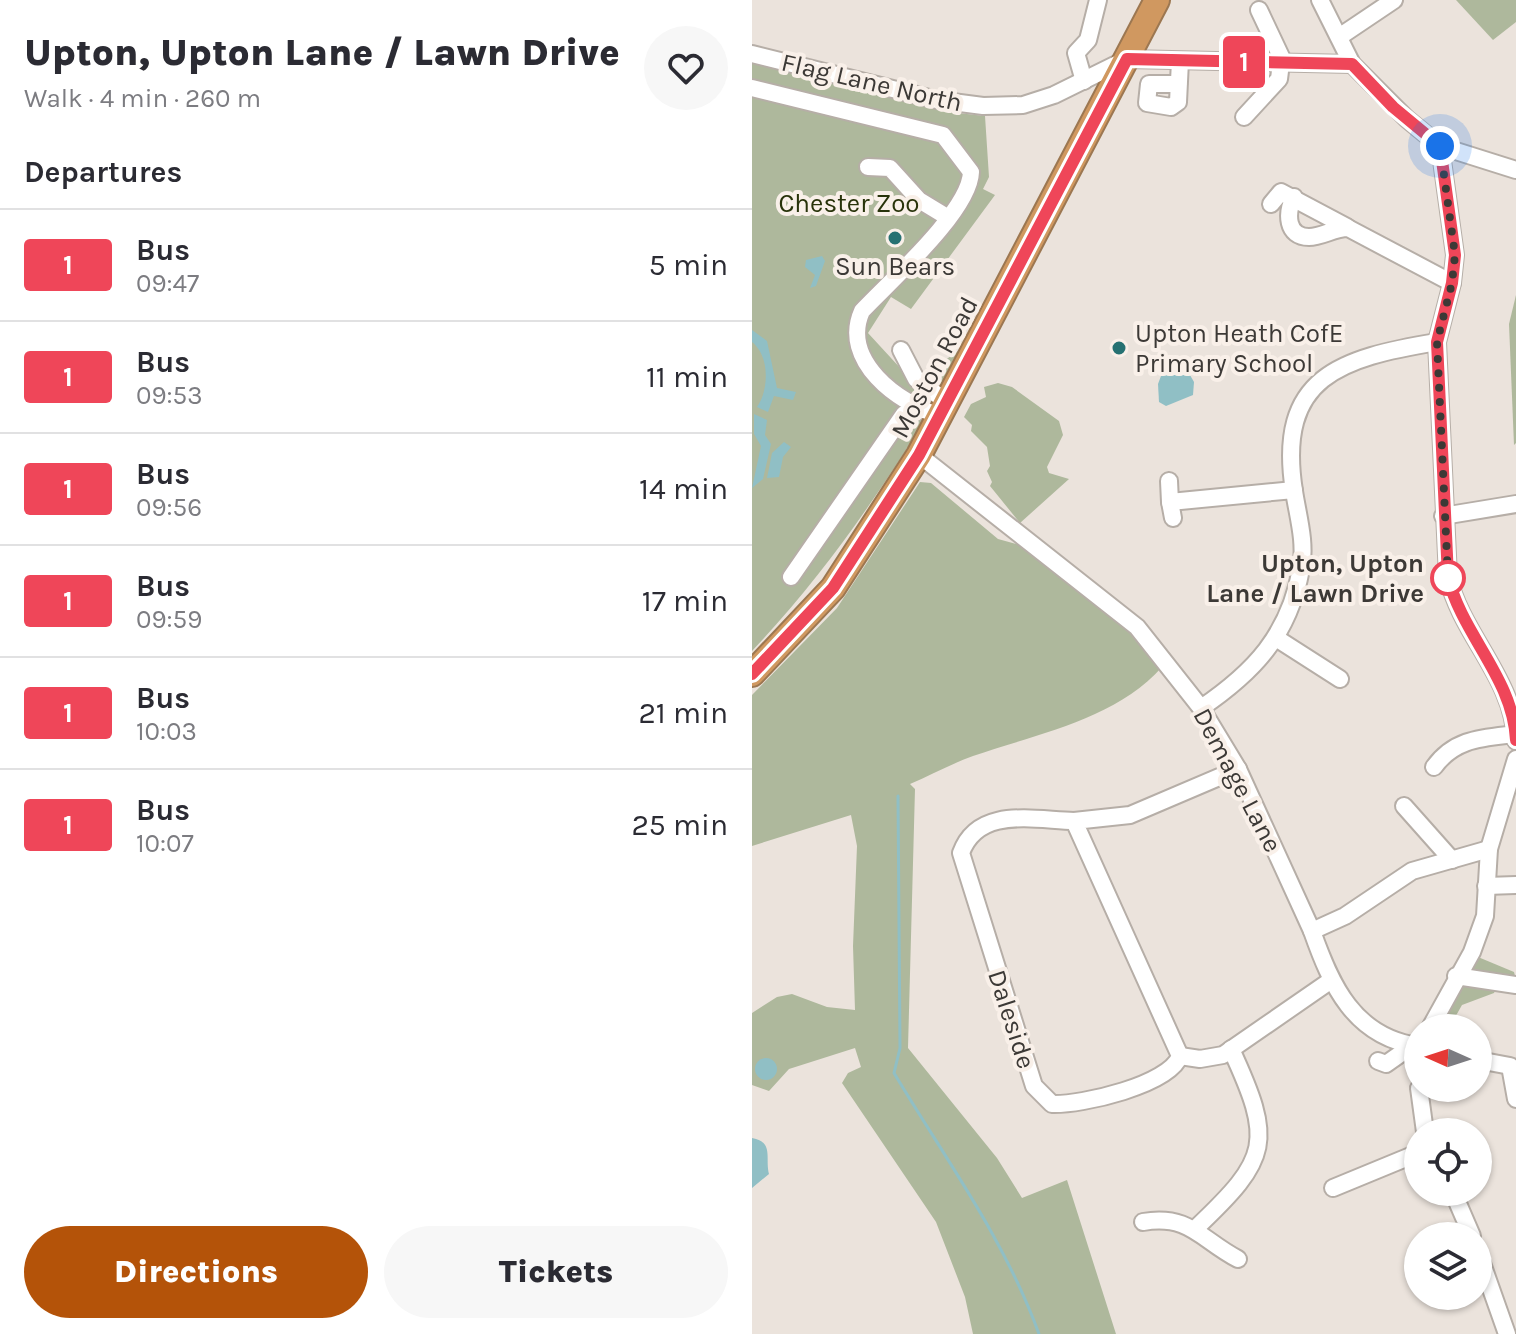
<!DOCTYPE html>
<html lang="en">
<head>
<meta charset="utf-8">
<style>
	body { margin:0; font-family:Karla,sans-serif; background:#f7f7f7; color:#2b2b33; height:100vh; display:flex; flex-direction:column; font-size:30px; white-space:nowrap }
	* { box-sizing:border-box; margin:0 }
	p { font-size:26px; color:#7c7c81 }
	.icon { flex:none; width:44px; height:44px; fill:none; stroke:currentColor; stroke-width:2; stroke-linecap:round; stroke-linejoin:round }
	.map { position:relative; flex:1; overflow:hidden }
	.sheet { display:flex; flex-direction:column; background:#fff; width:752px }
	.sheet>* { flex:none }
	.badge { padding:0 16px; border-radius:6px; font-size:28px; line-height:52px }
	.needle { width:52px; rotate:273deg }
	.tools { position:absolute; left:652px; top:1014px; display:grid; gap:16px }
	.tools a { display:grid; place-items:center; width:88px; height:88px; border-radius:50%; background:#fff; box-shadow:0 2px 6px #0004; font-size:40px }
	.you { position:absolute; width:40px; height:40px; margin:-20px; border:6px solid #fff; border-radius:50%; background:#1a73e8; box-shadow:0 0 0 12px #1a73e833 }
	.map>.badge { position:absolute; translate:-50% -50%; box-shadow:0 0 0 4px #fff }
	h2 { padding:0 24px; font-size:30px; line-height:72px }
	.round { display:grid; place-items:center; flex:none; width:84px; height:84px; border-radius:42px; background:#f7f7f7 }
	.summary { display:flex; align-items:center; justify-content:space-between; height:136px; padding:0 24px }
	h1 { font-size:38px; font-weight:800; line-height:60px }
	.primary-button { display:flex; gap:16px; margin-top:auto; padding:16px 24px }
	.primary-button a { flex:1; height:92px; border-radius:48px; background:#b45309; color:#fff; font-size:32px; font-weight:800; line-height:92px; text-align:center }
	.primary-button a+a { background:#f7f7f7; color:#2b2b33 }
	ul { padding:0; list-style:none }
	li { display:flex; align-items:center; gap:24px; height:112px; padding:0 24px; border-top:2px solid #e1e1e2 }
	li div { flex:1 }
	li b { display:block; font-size:30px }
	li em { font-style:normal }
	li .badge { min-width:88px; font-weight:700; text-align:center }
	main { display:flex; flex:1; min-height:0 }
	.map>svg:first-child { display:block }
</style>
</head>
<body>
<main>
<section class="sheet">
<div class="summary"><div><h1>Upton, Upton Lane / Lawn Drive</h1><p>Walk · 4 min · 260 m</p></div><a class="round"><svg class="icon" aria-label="heart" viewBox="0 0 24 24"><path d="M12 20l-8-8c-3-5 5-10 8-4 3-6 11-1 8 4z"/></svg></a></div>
<h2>Departures</h2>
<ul>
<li><span class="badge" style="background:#ef4659;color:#fff">1</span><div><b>Bus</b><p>09:47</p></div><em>5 min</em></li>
<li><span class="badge" style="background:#ef4659;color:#fff">1</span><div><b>Bus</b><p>09:53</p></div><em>11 min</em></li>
<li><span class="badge" style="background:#ef4659;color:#fff">1</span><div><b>Bus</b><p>09:56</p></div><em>14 min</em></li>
<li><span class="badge" style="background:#ef4659;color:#fff">1</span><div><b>Bus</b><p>09:59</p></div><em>17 min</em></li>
<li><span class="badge" style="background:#ef4659;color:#fff">1</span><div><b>Bus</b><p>10:03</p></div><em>21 min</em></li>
<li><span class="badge" style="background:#ef4659;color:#fff">1</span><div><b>Bus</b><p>10:07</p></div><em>25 min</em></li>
</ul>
<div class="primary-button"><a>Directions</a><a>Tickets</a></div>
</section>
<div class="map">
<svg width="764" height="1334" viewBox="0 0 764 1334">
	<rect width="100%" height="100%" fill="#ebe3dc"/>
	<g fill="#aeb89c">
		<polygon points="704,0 764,0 764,22 741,40"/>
		<path d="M0,60L197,112L233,116L237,177L231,189L243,195L159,309L139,297L116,333L162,383L185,401C129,491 73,574 0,651Z"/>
		<polygon points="764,295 764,443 762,445 757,324"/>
		<polygon points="206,351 211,352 192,389 182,388 169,377"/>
		<polygon points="246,383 260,387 307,421 311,435 295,467 297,473 317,479 268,523 238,486 240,482 235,471 238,466 235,447 219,431 220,425 212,417 219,404 234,397 232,387"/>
		<path d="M168,482L179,483L246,539L268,545L291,558L375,628L410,667C363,720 284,734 221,756C199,764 179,775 158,784L163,789L156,1048L245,1158L270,1198L315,1180L364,1334H221L213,1297L184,1222L90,1083L96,1073L109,1067L103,1048L37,1069L17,1091L0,1085V1013L25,997L40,994L75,1007L103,1010L101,946L105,846L99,815L0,846V695L85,608Z"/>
		<polygon points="726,957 762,972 764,980 717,974 721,960"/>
		<polygon points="713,982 744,989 742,993 710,1005 697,1028 684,1028"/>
	</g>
	<g fill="#90bfc5">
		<polygon points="70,256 73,261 64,286 58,288 63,275 53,267 54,260"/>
		<path d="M0,330L15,341L25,388L44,392L41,400L22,396L16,412L5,407C17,390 18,356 0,342Z"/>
		<polygon points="412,368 434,368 442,382 441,395 414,406 407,402 406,384"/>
		<polygon points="2,414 15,420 13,435 19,444 11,479 0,488 9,446 2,434"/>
		<polygon points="32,442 39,447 31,457 27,477 15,478 20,453"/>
		<circle cx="14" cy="1069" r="11"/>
		<path d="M0,1138C22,1142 13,1158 17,1174L0,1188Z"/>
	</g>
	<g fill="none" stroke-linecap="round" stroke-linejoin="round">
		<path stroke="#90bfc5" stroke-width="3" d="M146,796L148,1048L142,1073C194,1160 252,1238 287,1334"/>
		<defs>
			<g id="minor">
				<polyline points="568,0 600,64 655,119 688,146 764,170"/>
				<polyline points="507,10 532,63"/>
				<polyline points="587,37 642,0"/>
				<polyline points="0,54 185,100 231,106 271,105 302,95 375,59 600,64"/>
				<polyline points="332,81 324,53 336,40 346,0"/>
				<polyline points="427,84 397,84 395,103 419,107 426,102 428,61"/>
				<path d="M0,88L191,135L219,172C218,211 137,282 110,311C88,360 146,404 189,416"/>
				<polyline points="492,117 527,79 529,63"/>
				<path d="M688,146L703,255L700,283L685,342L696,577C710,636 762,678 764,741"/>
				<polyline points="116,167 138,168 167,200 195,217"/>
				<path d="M542,197C534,213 534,237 557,237C570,237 582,228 596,228L700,283"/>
				<polyline points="519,204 529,192 595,227"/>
				<polyline points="149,350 164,379 196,403"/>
				<polyline points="167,455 385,627 449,708 486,769 560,931 593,916 660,871 737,849"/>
				<polyline points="417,481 418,502 542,490"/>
				<polyline points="418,502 421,518"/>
				<polyline points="691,516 764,504"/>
				<polyline points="39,577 152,414 169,410"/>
				<polyline points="524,638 588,679"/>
				<path d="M449,708C502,672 537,635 549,569C554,542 546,517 542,491C524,376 589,358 685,342"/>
				<path d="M682,767C703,738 731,738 764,734"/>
				<polyline points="652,806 700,860"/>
				<path d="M322,821C281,820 226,806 209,853L282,1086L300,1104C330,1105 417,1085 428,1056L322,821L378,815L486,769"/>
				<polyline points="734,886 764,885"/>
				<path d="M560,931C579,985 602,1037 666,1046"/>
				<polyline points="704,976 764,985"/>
				<polyline points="678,1028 720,952 733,916 737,849 764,759"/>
				<polyline points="428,1056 448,1059 471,1055 578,981"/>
				<polyline points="726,1060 758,1066 764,1099"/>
				<polyline points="626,1061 634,1064 661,1045"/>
				<polyline points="667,1088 673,1132"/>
				<polyline points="581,1188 666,1153"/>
				<polyline points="701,1192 720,1236"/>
				<path d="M391,1222C438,1214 449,1240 486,1259"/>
				<path d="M444,1228C518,1158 522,1142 479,1049"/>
				<polyline points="726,1252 755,1334"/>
			</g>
			<polyline id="highway" points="0,674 81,588 167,455 405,0"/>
		</defs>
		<use href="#minor" stroke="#b6aea7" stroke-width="20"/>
		<use href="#highway" stroke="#9c7751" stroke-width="28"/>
		<use href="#minor" stroke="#fff" stroke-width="16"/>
		<use href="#highway" stroke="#d09860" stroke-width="24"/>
	</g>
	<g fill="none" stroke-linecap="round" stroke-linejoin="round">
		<defs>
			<path id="line" d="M0,674L81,588L167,455L375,59L600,64L641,107L688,146L703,255L700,283L685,342L696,577C710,635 761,678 764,740"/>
		</defs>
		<use href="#line" stroke="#fff" stroke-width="18"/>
		<use href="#line" stroke="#ef4659" stroke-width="12"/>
		<polyline stroke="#3c3936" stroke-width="8" stroke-dasharray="0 14.4" points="688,146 703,255 700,283 685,342 696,578"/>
	</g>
	<g fill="#267172" stroke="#f9f0e9" stroke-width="3">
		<circle cx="143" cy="238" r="8"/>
		<circle cx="367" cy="348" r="8"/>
	</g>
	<circle fill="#fff" stroke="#ef4659" stroke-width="4" cx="696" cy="578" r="16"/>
	<g text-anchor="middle" stroke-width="8" stroke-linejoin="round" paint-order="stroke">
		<g font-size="26" fill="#3c3936" stroke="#f9f0e9">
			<text transform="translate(120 82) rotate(13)" y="9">Flag Lane North</text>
			<text transform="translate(182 367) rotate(-62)" y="9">Moston Road</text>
			<text transform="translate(486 780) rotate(62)" y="9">Demage Lane</text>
			<text transform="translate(260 1019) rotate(72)" y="9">Daleside</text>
		</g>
		<g font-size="26" fill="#28330a" stroke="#f9f0e9">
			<text x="97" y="212">Chester Zoo</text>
		</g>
		<g font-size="26" fill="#3c3936" stroke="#f9f0e9">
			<text x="143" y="275">Sun Bears</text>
			<text x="383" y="342" text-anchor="start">Upton Heath CofE<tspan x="383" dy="30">Primary School</tspan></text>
		</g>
		<g font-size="26" font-weight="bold" fill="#3c3936" stroke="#f9f0e9" text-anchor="end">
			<text x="672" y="572">Upton, Upton<tspan x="672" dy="30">Lane / Lawn Drive</tspan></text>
		</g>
	</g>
</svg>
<div class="tools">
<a><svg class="needle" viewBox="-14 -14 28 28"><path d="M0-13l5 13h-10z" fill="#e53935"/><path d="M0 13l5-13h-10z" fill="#7c7c81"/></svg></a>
<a><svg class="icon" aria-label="locate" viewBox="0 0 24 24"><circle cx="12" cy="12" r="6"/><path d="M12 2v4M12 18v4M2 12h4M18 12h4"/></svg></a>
<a><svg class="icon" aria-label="layers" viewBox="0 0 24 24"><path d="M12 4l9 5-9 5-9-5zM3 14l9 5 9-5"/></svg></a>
</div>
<div class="you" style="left:688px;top:146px"></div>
<b class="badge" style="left:492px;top:62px;background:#ef4659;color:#fff">1</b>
</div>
</main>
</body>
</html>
